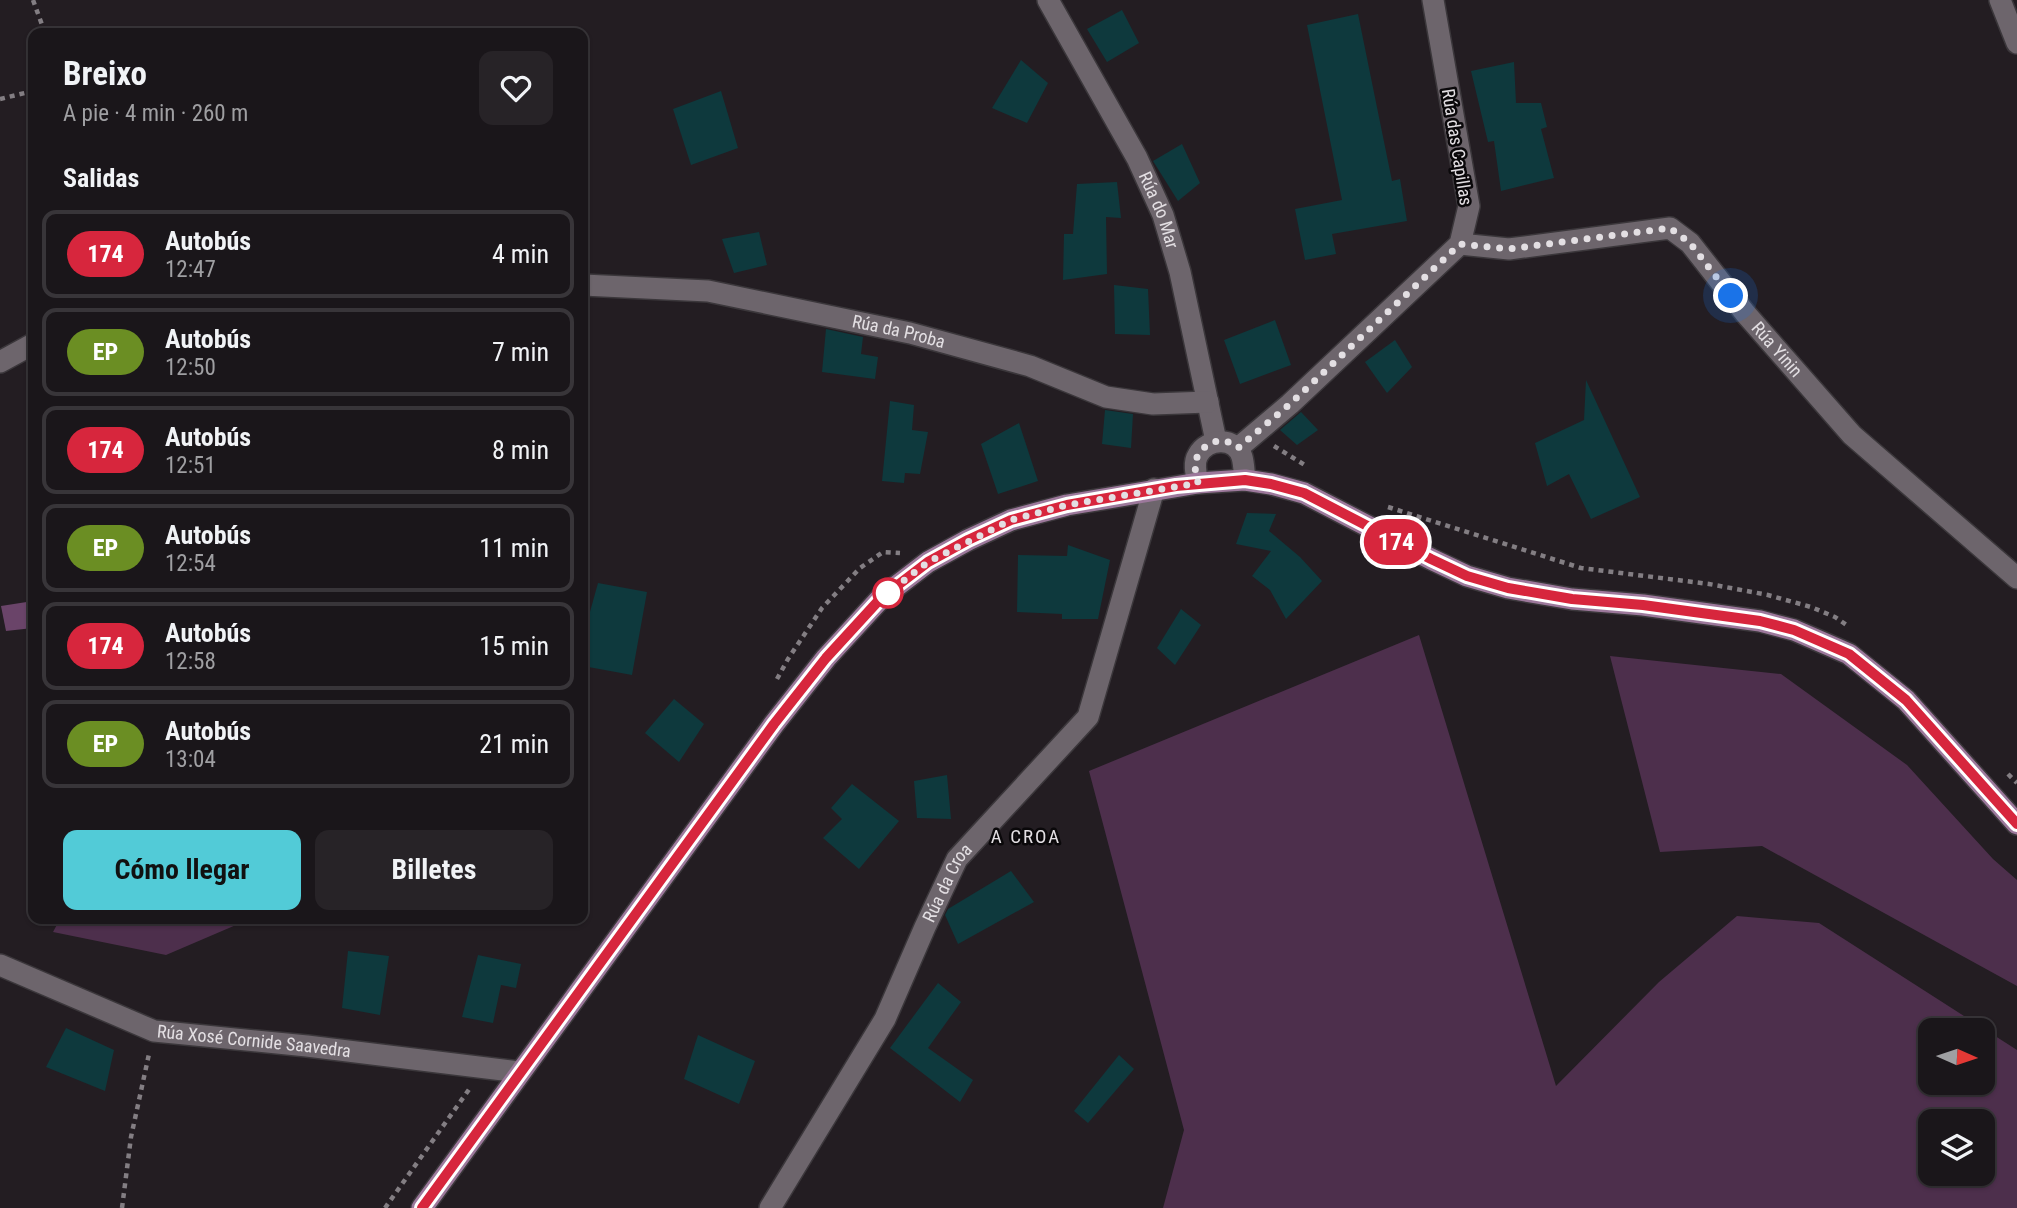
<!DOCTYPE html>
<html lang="es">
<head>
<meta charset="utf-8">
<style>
	body { margin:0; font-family:"Roboto Condensed",sans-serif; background:#272327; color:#f1f3f6; height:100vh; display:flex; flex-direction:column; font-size:26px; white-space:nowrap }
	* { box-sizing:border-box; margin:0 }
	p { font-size:23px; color:#9f9fa2 }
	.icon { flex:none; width:38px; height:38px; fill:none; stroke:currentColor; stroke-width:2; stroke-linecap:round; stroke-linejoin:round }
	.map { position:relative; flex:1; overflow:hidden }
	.panel { position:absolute; left:28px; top:28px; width:560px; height:896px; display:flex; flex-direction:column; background:#1a161a; border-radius:14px; box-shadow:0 2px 5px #0004,0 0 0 2px #383539 }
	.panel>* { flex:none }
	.badge { padding:0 14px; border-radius:23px; font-size:24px; line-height:46px }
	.needle { width:46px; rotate:93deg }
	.controls { position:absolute; left:1918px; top:1018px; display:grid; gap:14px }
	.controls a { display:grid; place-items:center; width:77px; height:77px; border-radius:14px; background:#1a161a; box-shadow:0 2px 5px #0004,0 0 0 2px #383539; font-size:35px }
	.you { position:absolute; width:35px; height:35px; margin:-18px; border:5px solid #fff; border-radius:50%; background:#1a73e8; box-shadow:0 0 0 10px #1a73e833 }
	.map>.badge { position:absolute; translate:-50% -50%; box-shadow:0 0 0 4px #fff }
	h2 { padding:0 35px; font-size:26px; line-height:63px }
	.round { display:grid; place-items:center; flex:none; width:74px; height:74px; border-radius:14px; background:#272327 }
	.overview { display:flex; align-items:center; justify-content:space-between; height:119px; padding:0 35px }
	h1 { font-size:33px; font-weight:700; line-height:52px }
	.action { display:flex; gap:14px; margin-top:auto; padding:14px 35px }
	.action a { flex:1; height:80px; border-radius:14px; background:#52cbd7; color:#111; font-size:28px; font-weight:700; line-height:80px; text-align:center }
	.action a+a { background:#272327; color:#f1f3f6 }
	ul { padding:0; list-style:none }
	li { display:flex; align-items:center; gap:21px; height:88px; margin:0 14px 10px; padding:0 21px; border:4px solid #383539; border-radius:14px }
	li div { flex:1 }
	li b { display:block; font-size:26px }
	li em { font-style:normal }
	li .badge { min-width:77px; font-weight:700; text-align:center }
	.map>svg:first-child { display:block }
</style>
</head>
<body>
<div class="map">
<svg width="2017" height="1208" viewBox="0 0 2017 1208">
	<rect width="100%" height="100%" fill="#231d22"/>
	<g fill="#4d2f4c" fill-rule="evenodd">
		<path d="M1419,635L1556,1086L1659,982L1737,916L1819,923L2017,1050V1208H1163L1184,1130L1089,771ZM1930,1031H1983V1083H1930ZM1930,1122H1983V1174H1930Z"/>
		<polygon points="1610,656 1781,674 1907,765 1993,859 2017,880 2017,986 1762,846 1660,852"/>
		<polygon points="60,919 250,919 166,955 53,932"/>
	</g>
	<polygon fill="#6a4469" points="33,601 33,628 6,631 1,606"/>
	<g fill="#0e393d">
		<polygon points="1122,10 1139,43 1107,62 1087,29"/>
		<polygon points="1358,14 1392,181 1400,179 1407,221 1332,234 1336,254 1305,260 1295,209 1342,200 1307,25"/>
		<polygon points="1021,60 1048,83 1027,123 992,108"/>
		<polygon points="1514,62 1516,103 1541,103 1547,127 1541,129 1554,178 1501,191 1494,141 1488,142 1471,71"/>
		<polygon points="721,91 738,148 691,165 673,109"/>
		<polygon points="1182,144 1200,183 1178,201 1153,161"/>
		<polygon points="1117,182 1121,218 1106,217 1107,274 1063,280 1064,234 1073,234 1077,184"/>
		<polygon points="759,232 767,265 734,273 722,239"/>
		<polygon points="1114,285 1148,289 1150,335 1115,334"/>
		<polygon points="1275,320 1291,365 1240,384 1224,340"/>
		<polygon points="826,329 863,337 861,354 878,357 875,379 822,372"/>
		<polygon points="1395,340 1412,367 1387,393 1365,362"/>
		<polygon points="1586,380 1640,497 1591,519 1569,474 1547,486 1535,443 1584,420"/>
		<polygon points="890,401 914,405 912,430 928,432 920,474 905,473 904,483 882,481"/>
		<polygon points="1105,410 1133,414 1131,448 1102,444"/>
		<polygon points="1301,412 1318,430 1297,445 1280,430"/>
		<polygon points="1019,423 1038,481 998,494 981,444"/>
		<polygon points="1247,513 1276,514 1269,531 1300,557 1322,581 1286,619 1270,590 1252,576 1271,551 1236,544"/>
		<polygon points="1068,545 1110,560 1098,619 1062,619 1062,614 1017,612 1018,555 1067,556"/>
		<polygon points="598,583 647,592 632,675 583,666 583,618 588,619"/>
		<polygon points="1181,609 1201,625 1175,665 1157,648"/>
		<polygon points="674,699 704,724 679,762 645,733"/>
		<polygon points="947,775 951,819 917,818 914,781"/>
		<polygon points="852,784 899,821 859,869 823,838 842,819 831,808"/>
		<polygon points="1011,871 1034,902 958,944 945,915 948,909"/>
		<polygon points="348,951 389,956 380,1015 342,1008"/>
		<polygon points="478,955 521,964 516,988 501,985 493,1023 462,1017"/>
		<polygon points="938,983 961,1002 928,1048 973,1080 960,1102 890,1048"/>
		<polygon points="66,1028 114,1050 105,1091 46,1067"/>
		<polygon points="698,1035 755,1061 739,1104 684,1079"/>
		<polygon points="1119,1055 1134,1069 1088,1123 1074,1111"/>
	</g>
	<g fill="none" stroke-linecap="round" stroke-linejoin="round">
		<defs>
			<g id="minor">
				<path id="s1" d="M1048,0L1137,158L1163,215L1180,272L1216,441"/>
				<polyline points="2000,0 2017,43"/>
				<path id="s2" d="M1460,244L1509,249L1670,228L1690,243L1745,313L1852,435L2017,578"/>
				<path id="s3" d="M583,285L708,291L910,333L1030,366L1106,397L1153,404L1208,402"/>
				<polyline points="0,362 33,344"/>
				<polyline points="1238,448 1290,404 1460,244 1469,206 1433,0"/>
				<path d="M1198,483C1196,474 1193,463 1198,455C1208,437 1236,437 1242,457C1244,464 1244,473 1245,480"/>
				<path id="s4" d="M0,965L154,1031L307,1046L519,1072"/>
				<path id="s5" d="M770,1208L885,1019L925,927L957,859L1088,717L1154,489"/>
			</g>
			<polyline id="major" points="422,1208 774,724 826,658 881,598 928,562 968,540 1011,520 1067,505 1198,483 1245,480 1271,484 1304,493 1431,559 1467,576 1508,588 1572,599 1643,605 1760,621 1794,630 1849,654 1906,700 2017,824"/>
		</defs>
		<use href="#minor" stroke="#3b373b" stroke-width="24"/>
		<use href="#major" stroke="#3b373b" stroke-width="24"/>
		<g stroke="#837e83" stroke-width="4.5" stroke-dasharray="5 5" stroke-linecap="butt">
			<polyline points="33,0 45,33"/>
			<polyline points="0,99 33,91"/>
			<polyline points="1274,446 1308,467"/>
			<polyline points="1388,507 1581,568 1709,584 1768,595 1811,607 1835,617 1848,626"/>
			<polyline points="777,679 788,659 822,608 860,568 883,552 900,553"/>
			<polyline points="2008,774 2017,783"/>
			<polyline points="122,1208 131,1137 149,1054"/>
			<polyline points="385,1208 470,1088"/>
		</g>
		<use href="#minor" stroke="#6d656c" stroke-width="21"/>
		<use href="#major" stroke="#9c789b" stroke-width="21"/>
	</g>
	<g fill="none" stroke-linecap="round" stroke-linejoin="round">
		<defs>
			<polyline id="line" points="422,1208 774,724 826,658 881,598 928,562 968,540 1011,520 1067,505 1176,486 1245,480 1271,484 1304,493 1431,559 1467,576 1508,588 1572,599 1643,605 1760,621 1794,630 1849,654 1906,700 2017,824"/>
		</defs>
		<use href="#line" stroke="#fff" stroke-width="16"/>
		<use href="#line" stroke="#d7263d" stroke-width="10"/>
		<path stroke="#e3dfe3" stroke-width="7" stroke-dasharray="0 12.6" d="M888,593L881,598L928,562L1011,520L1067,505L1198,483C1197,477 1195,471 1195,465C1196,450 1213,437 1228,442C1229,442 1237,448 1238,448L1290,404L1460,244L1509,249L1670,228L1690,243L1731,296"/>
	</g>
	<circle fill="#fff" stroke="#d7263d" stroke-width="3.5" cx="888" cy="593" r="14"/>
	<g text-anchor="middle" stroke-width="5" stroke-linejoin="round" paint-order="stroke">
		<g font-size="18" fill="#e3dfe3" stroke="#0a080a">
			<text transform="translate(1457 147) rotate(81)" y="6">Rúa das Capillas</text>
			<text dy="6" stroke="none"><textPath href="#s1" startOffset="238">Rúa do Mar</textPath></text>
			<text dy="6" stroke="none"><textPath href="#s3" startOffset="320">Rúa da Proba</textPath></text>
			<text dy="6" stroke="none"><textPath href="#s2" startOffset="374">Rúa Yinin</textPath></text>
			<text dy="6" stroke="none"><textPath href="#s5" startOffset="371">Rúa da Croa</textPath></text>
			<text dy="6" stroke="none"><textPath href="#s4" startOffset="268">Rúa Xosé Cornide Saavedra</textPath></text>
		</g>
		<g font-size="19" letter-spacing="2" fill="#e3dfe3" stroke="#0a080a">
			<text x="1026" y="843">A CROA</text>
		</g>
	</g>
</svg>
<div class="controls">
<a><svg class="needle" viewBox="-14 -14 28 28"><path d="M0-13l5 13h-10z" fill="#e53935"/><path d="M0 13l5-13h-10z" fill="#9f9fa2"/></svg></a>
<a><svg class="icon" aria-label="layers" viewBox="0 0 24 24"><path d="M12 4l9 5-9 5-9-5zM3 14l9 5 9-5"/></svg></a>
</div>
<div class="you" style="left:1731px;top:296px"></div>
<b class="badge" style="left:1396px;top:542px;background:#d7263d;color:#fff">174</b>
<section class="panel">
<div class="overview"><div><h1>Breixo</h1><p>A pie · 4 min · 260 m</p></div><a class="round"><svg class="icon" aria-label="heart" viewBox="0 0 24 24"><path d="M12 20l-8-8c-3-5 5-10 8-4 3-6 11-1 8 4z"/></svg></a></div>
<h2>Salidas</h2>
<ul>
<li><span class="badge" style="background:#d7263d;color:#fff">174</span><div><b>Autobús</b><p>12:47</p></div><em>4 min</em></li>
<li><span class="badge" style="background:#6b8e23;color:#fff">EP</span><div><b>Autobús</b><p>12:50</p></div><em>7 min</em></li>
<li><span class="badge" style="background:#d7263d;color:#fff">174</span><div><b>Autobús</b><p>12:51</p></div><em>8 min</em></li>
<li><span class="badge" style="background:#6b8e23;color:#fff">EP</span><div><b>Autobús</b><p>12:54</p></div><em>11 min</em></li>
<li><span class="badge" style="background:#d7263d;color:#fff">174</span><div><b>Autobús</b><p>12:58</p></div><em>15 min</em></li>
<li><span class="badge" style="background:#6b8e23;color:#fff">EP</span><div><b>Autobús</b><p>13:04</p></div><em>21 min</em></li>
</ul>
<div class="action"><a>Cómo llegar</a><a>Billetes</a></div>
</section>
</div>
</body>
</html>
